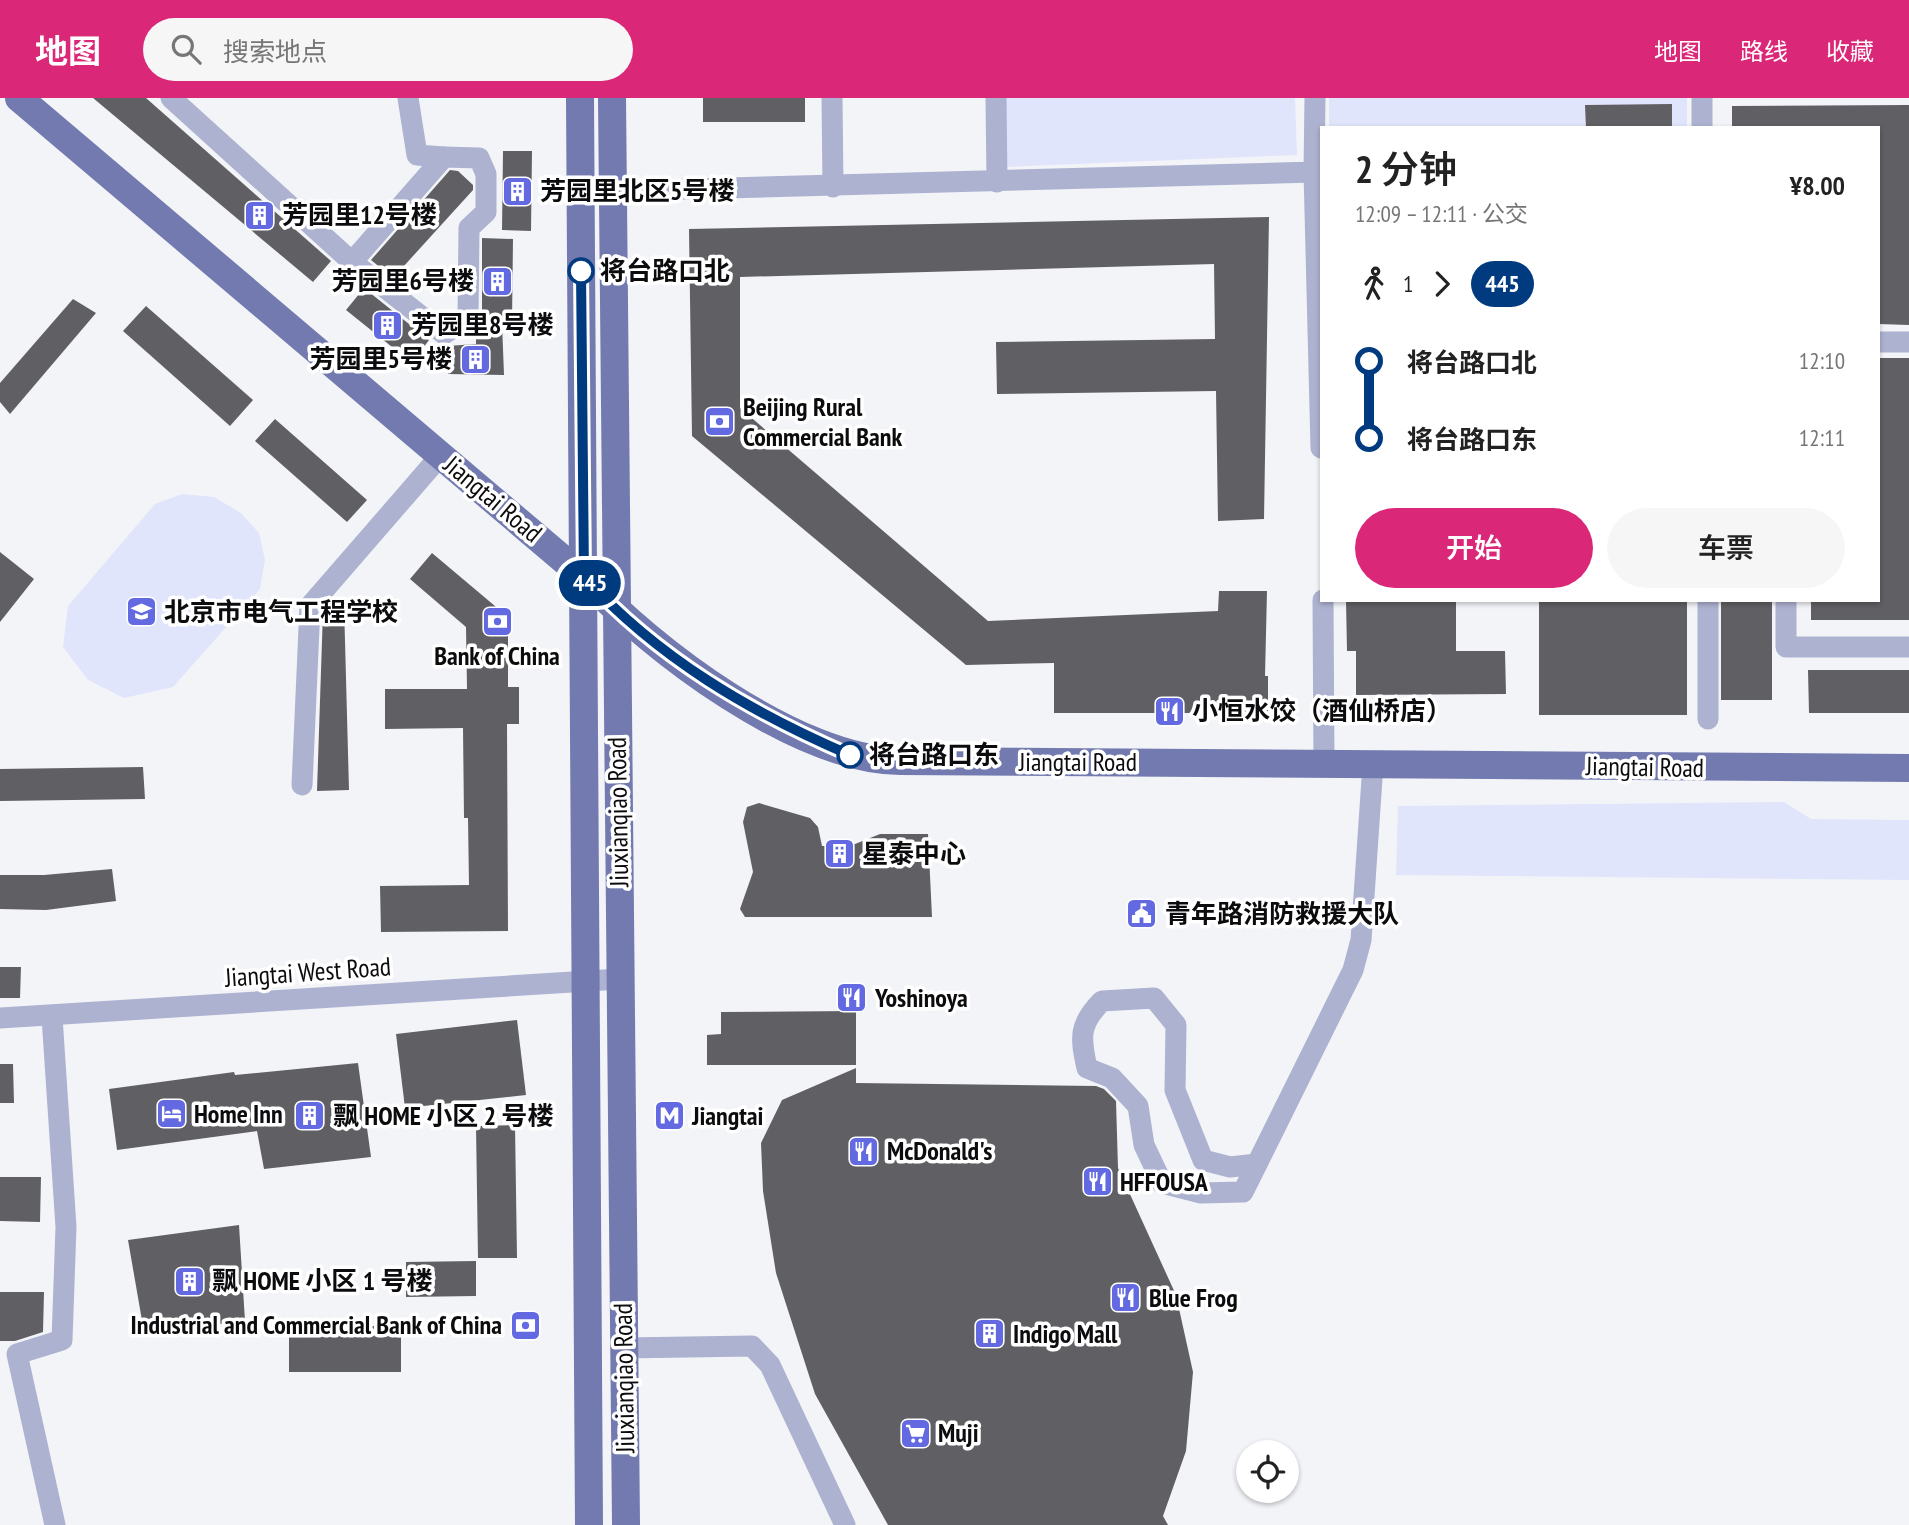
<!DOCTYPE html>
<html lang="zh">
<head>
<meta charset="utf-8">
<style>
	body { margin:0; font-family:"PT Sans Narrow","Noto Sans SC",sans-serif; background:#f6f6f6; color:#222; height:100vh; display:flex; flex-direction:column; font-size:26px; white-space:nowrap }
	* { box-sizing:border-box; margin:0 }
	p { font-size:23px; color:#767676 }
	.icon { flex:none; width:38px; height:38px; fill:none; stroke:currentColor; stroke-width:2; stroke-linecap:round; stroke-linejoin:round }
	.map { position:relative; flex:1; overflow:hidden }
	.panel { position:absolute; left:1320px; top:28px; width:560px; height:476px; display:flex; flex-direction:column; background:#fff; border-radius:0px; box-shadow:0 2px 5px #0004 }
	.panel>* { flex:none }
	.badge { padding:0 14px; border-radius:23px; font-size:24px; line-height:46px }
	.tools { position:absolute; left:1236px; top:1342px; display:grid; gap:14px }
	.tools a { display:grid; place-items:center; width:63px; height:63px; border-radius:50%; background:#fff; box-shadow:0 2px 5px #0004; font-size:35px }
	.map>.badge { position:absolute; translate:-50% -50%; box-shadow:0 0 0 4px #fff }
	.legs { display:flex; align-items:center; gap:10px; height:77px; padding:0 35px; font-size:23px }
	.legs p { margin-inline-start:auto }
	.summary { display:flex; align-items:center; justify-content:space-between; height:119px; padding:0 35px }
	h1 { font-size:38px; font-weight:600; line-height:52px }
	.primary-button { display:flex; gap:14px; margin-top:auto; padding:14px 35px }
	.primary-button a { flex:1; height:80px; border-radius:42px; background:#db2777; color:#fff; font-size:28px; font-weight:600; line-height:80px; text-align:center }
	.primary-button a+a { background:#f6f6f6; color:#222 }
	ul { padding:0 35px; list-style:none }
	li { display:flex; align-items:center; gap:24px; height:77px; font-size:26px }
	li i { display:grid; place-items:center; width:10px; height:100%; margin:0 9px; background:currentColor }
	li i::after { content:''; width:18px; height:18px; margin:-9px; border:5px solid; border-radius:50%; background:#fff }
	li p { margin-inline-start:auto }
	li:first-child i { background:linear-gradient(#0000 50%,currentColor 0) }
	li:last-child i { background:linear-gradient(currentColor 50%,#0000 0) }
	header { display:flex; align-items:center; gap:42px; box-sizing:border-box; height:98px; padding:0 35px; background:#db2777; color:#fff }
	header strong { font-size:33px }
	nav { display:flex; gap:38px; margin-inline-start:auto; font-size:24px }
	.search { width:490px; height:63px; background:#f6f6f6; display:flex; align-items:center; gap:18px; box-sizing:border-box; padding:0 24px; border-radius:38px; color:#767676; font-size:26px }
	.map>svg:first-child { display:block }
</style>
</head>
<body>
<header>
<strong>地图</strong>
<div class="search"><svg class="icon" aria-label="search" viewBox="0 0 24 24"><circle cx="10" cy="10" r="6"/><path d="M15 15l6 6"/></svg>搜索地点</div>
<nav><a>地图</a><a>路线</a><a>收藏</a></nav>
</header>
<div class="map">
<svg width="1909" height="1427" viewBox="0 0 1909 1427">
	<rect width="100%" height="100%" fill="#f3f4f8"/>
	<g fill="#e1e5fb">
		<polygon points="1003,0 1295,0 1297,57 1006,69"/>
		<rect x="1329" y="0" width="358" height="30"/>
		<polygon points="182,396 214,399 241,415 259,435 265,462 260,491 173,589 124,600 88,582 63,549 68,508 155,406"/>
		<polygon points="1784,704 1811,721 1909,722 1909,782 1396,777 1398,708"/>
	</g>
	<g fill="#606064">
		<polygon points="93,0 146,0 331,163 313,184"/>
		<rect x="703" y="0" width="102" height="24"/>
		<polygon points="1672,6 1672,30 1586,30 1585,7"/>
		<polygon points="1909,7 1909,227 1878,226 1878,30 1732,30 1732,8"/>
		<polygon points="503,53 532,53 531,133 502,132"/>
		<polygon points="450,72 458,73 473,87 473,92 393,180 371,162"/>
		<polygon points="1269,119 1264,421 1218,423 1216,293 997,296 996,244 1215,241 1214,166 740,179 740,310 988,523 1218,513 1219,493 1267,493 1265,578 1268,578 1268,615 1054,615 1054,565 966,567 692,338 689,131"/>
		<polygon points="482,140 513,141 512,225 502,225 504,277 448,276 447,248 476,246 476,236 482,236"/>
		<polygon points="364,190 429,242 412,265 346,212"/>
		<polygon points="73,201 96,215 10,316 0,304 0,285"/>
		<polygon points="146,208 253,302 230,328 123,233"/>
		<polygon points="1878,260 1909,260 1909,522 1811,522 1811,502 1878,502"/>
		<polygon points="275,321 367,402 347,424 255,343"/>
		<polygon points="0,454 34,481 0,524"/>
		<polygon points="432,455 508,519 508,589 519,589 519,626 507,626 508,833 381,834 380,788 469,787 468,720 464,720 463,630 385,631 385,591 467,591 466,529 410,481"/>
		<polygon points="1346,502 1456,502 1456,553 1505,553 1506,596 1356,597 1356,553 1347,553"/>
		<rect x="1539" y="502" width="148" height="115"/>
		<rect x="1721" y="502" width="51" height="100"/>
		<polygon points="344,506 349,692 317,693 323,513 329,507"/>
		<polygon points="1808,572 1909,572 1909,615 1809,615"/>
		<polygon points="143,669 145,701 0,703 0,671"/>
		<polygon points="759,705 810,720 818,729 822,748 850,748 880,736 928,736 932,819 745,819 740,811 753,774 743,724 747,709"/>
		<polygon points="112,771 116,803 46,812 0,811 0,777 44,777"/>
		<polygon points="0,869 21,869 20,900 0,900"/>
		<polygon points="856,913 856,967 707,967 707,937 721,936 721,914"/>
		<polygon points="517,922 526,997 405,1010 396,936"/>
		<polygon points="358,965 371,1059 264,1071 257,1033 117,1052 109,991 234,974 235,977"/>
		<polygon points="0,966 13,966 14,1005 0,1005"/>
		<polygon points="856,970 856,985 1096,988 1104,991 1116,1003 1118,1070 1176,1197 1193,1274 1186,1353 1163,1418 1168,1427 888,1427 815,1296 776,1175 763,1093 761,1045 782,1002"/>
		<polygon points="515,1027 517,1160 478,1160 476,1028"/>
		<polygon points="0,1079 41,1079 40,1124 0,1123"/>
		<polygon points="239,1127 245,1223 144,1234 128,1142"/>
		<polygon points="476,1163 476,1198 406,1199 406,1164"/>
		<polygon points="0,1194 44,1194 43,1234 15,1243 0,1243"/>
		<rect x="289" y="1228" width="112" height="46"/>
	</g>
	<g fill="none" stroke-linecap="round" stroke-linejoin="round">
		<g stroke="#adb2d0" stroke-width="21">
			<polyline points="171,0 352,164 444,236 468,220 469,130 486,114 486,76 479,60 444,59 352,164"/>
			<polyline points="408,0 417,57 444,59"/>
			<polyline points="832,0 833,89"/>
			<polyline points="996,0 997,84"/>
			<polyline points="1702,30 1702,0"/>
			<polyline points="1314,74 1321,350"/>
			<polyline points="613,93 1314,74 1315,0"/>
			<polyline points="1878,244 1909,244"/>
			<polyline points="1323,502 1324,666"/>
			<polyline points="1786,502 1786,549 1909,549"/>
			<polyline points="1708,621 1708,502"/>
			<polyline points="302,687 310,508 441,357"/>
			<polyline points="52,919 66,1129 62,1242 17,1256 55,1427"/>
			<polyline points="0,920 620,881"/>
			<path d="M1257,1066L1243,1094L1201,1095L1162,1085L1144,1047L1138,1008L1112,980L1087,970C1080,939 1079,926 1102,903L1154,900L1176,927L1175,992L1203,1062L1230,1069L1257,1066L1353,872L1361,842L1373,666"/>
			<polyline points="624,1250 752,1248 770,1267 845,1427"/>
		</g>
		<g stroke="#727aaf" stroke-width="28">
			<path d="M19,0L584,479C652,552 797,662 900,663L1909,670"/>
			<polyline points="580,0 589,1427"/>
			<polyline points="612,0 626,1427"/>
		</g>
	</g>
	<g fill="none" stroke-linecap="round" stroke-linejoin="round">
		<defs>
			<path id="line-1" d="M581,173L584,479C658,560 750,614 850,657"/>
		</defs>
		<use href="#line-1" stroke="#fff" stroke-width="16"/>
		<use href="#line-1" stroke="#003b80" stroke-width="10"/>
	</g>
	<defs>
		<symbol id="building-square" viewBox="-11 -11 22 22"><rect x="-9" y="-9" width="18" height="18" rx="4" fill="#6369e1" stroke="#fff"/><path d="M-4-6H4V6H1V3H-1V6H-4ZM-2.5-4.3h1.7v1.8h-1.7ZM.8-4.3h1.7v1.8H.8ZM-2.5-1h1.7V.8h-1.7ZM.8-1h1.7V.8H.8Z" fill="#fff"/></symbol>
		<symbol id="bank-square" viewBox="-11 -11 22 22"><rect x="-9" y="-9" width="18" height="18" rx="4" fill="#6369e1" stroke="#fff"/><path d="M-6-4H6V4H-6ZM0-2.3a2.3 2.3 0 1 0 0 4.6a2.3 2.3 0 1 0 0-4.6Z" fill="#fff"/></symbol>
		<symbol id="school-square" viewBox="-11 -11 22 22"><rect x="-9" y="-9" width="18" height="18" rx="4" fill="#6369e1" stroke="#fff"/><path d="M0-5L7-2L0 1L-7-2ZM-4 1L0 2.5L4 1V4Q0 6-4 4Z" fill="#fff"/></symbol>
		<symbol id="restaurant-square" viewBox="-11 -11 22 22"><rect x="-9" y="-9" width="18" height="18" rx="4" fill="#6369e1" stroke="#fff"/><path d="M-5-6h1v4h1v-4h1v4h1v-4h1v5L-1.5 .5V6h-2V.5L-5-1ZM5-6V6H3V1.5H1.5Q1.5-4 5-6Z" fill="#fff"/></symbol>
		<symbol id="civic-square" viewBox="-11 -11 22 22"><rect x="-9" y="-9" width="18" height="18" rx="4" fill="#6369e1" stroke="#fff"/><path d="M-.6-6.5H3V-4.5H.6V-3L4-1V1h2V6H-6V1h2V-1L-.6-3ZM-1.2 2.5V6h2.4V2.5Z" fill="#fff"/></symbol>
		<symbol id="hotel-square" viewBox="-11 -11 22 22"><rect x="-9" y="-9" width="18" height="18" rx="4" fill="#6369e1" stroke="#fff"/><path d="M-6-4.5h1.5V1H6V5H4.5V3h-9V5H-6ZM-4 0a1.8 1.8 0 1 1 3.6 0ZM.5 0V-2.5h3Q6-2.5 6 0Z" fill="#fff"/></symbol>
		<symbol id="metro-square" viewBox="-11 -11 22 22"><rect x="-9" y="-9" width="18" height="18" rx="4" fill="#6369e1" stroke="#fff"/><path d="M-5.5 5V-5H-3L0 0L3-5H5.5V5H3V-.5L0 4L-3-.5V5Z" fill="#fff"/></symbol>
		<symbol id="supermarket-square" viewBox="-11 -11 22 22"><rect x="-9" y="-9" width="18" height="18" rx="4" fill="#6369e1" stroke="#fff"/><path d="M-6-5.5h2.5l.6 2H6L4.5 2H-2.5L-4.4-4H-6ZM-1.5 3.2a1.3 1.3 0 1 0 .1 0ZM3 3.2a1.3 1.3 0 1 0 .1 0Z" fill="#fff"/></symbol>
	</defs>
	<g fill-rule="evenodd">
		<use href="#building-square" x="500" y="76" width="35" height="35"/>
		<use href="#building-square" x="242" y="100" width="35" height="35"/>
		<use href="#building-square" x="480" y="166" width="35" height="35"/>
		<use href="#building-square" x="370" y="210" width="35" height="35"/>
		<use href="#building-square" x="458" y="244" width="35" height="35"/>
		<use href="#bank-square" x="702" y="306" width="35" height="35"/>
		<use href="#school-square" x="124" y="496" width="35" height="35"/>
		<use href="#bank-square" x="480" y="506" width="35" height="35"/>
		<use href="#restaurant-square" x="1152" y="596" width="35" height="35"/>
		<use href="#building-square" x="822" y="738" width="35" height="35"/>
		<use href="#civic-square" x="1124" y="798" width="35" height="35"/>
		<use href="#restaurant-square" x="834" y="882" width="35" height="35"/>
		<use href="#hotel-square" x="154" y="998" width="35" height="35"/>
		<use href="#building-square" x="292" y="1000" width="35" height="35"/>
		<use href="#metro-square" x="652" y="1000" width="35" height="35"/>
		<use href="#restaurant-square" x="846" y="1036" width="35" height="35"/>
		<use href="#restaurant-square" x="1080" y="1066" width="35" height="35"/>
		<use href="#building-square" x="172" y="1166" width="35" height="35"/>
		<use href="#restaurant-square" x="1108" y="1182" width="35" height="35"/>
		<use href="#bank-square" x="508" y="1210" width="35" height="35"/>
		<use href="#building-square" x="972" y="1218" width="35" height="35"/>
		<use href="#supermarket-square" x="898" y="1318" width="35" height="35"/>
	</g>
	<g fill="#fff" stroke="#003b80" stroke-width="3.5">
		<circle cx="581" cy="173" r="12"/>
		<circle cx="850" cy="657" r="12"/>
	</g>
	<g text-anchor="middle" stroke-width="7" stroke-linejoin="round" paint-order="stroke">
		<g font-size="26" font-weight="bold" fill="#0c0c0e" stroke="#fff" text-anchor="start">
			<text x="540" y="102">芳园里北区5号楼</text>
			<text x="282" y="126">芳园里12号楼</text>
			<text x="474" y="192" text-anchor="end">芳园里6号楼</text>
			<text x="411" y="236">芳园里8号楼</text>
			<text x="452" y="270" text-anchor="end">芳园里5号楼</text>
			<text x="743" y="318">Beijing Rural<tspan x="743" dy="30">Commercial Bank</tspan></text>
			<text x="164" y="523">北京市电气工程学校</text>
			<text x="497" y="567" text-anchor="middle">Bank of China</text>
			<text x="1192" y="622">小恒水饺（酒仙桥店）</text>
			<text x="862" y="765">星泰中心</text>
			<text x="1165" y="825">青年路消防救援大队</text>
			<text x="875" y="909">Yoshinoya</text>
			<text x="194" y="1025">Home Inn</text>
			<text x="333" y="1027">飘 HOME 小区 2 号楼</text>
			<text x="692" y="1027">Jiangtai</text>
			<text x="887" y="1062">McDonald's</text>
			<text x="1120" y="1093">HFFOUSA</text>
			<text x="212" y="1192">飘 HOME 小区 1 号楼</text>
			<text x="1149" y="1209">Blue Frog</text>
			<text x="502" y="1236" text-anchor="end">Industrial and Commercial Bank of China</text>
			<text x="1013" y="1245">Indigo Mall</text>
			<text x="938" y="1344">Muji</text>
		</g>
		<g font-size="26" font-weight="bold" fill="#0c0c0e" stroke="#fff" text-anchor="start">
			<text x="600" y="182">将台路口北</text>
			<text x="869" y="666">将台路口东</text>
		</g>
		<g font-size="26" fill="#0c0c0e" stroke="#fff">
			<text transform="translate(493 401) rotate(40)" y="9">Jiangtai Road</text>
			<text x="1078" y="673">Jiangtai Road</text>
			<text transform="translate(1645 669) rotate(1)" y="9">Jiangtai Road</text>
			<text transform="translate(618 714) rotate(-91)" y="9">Jiuxianqiao Road</text>
			<text transform="translate(308 874) rotate(-4)" y="9">Jiangtai West Road</text>
			<text transform="translate(624 1280) rotate(-91)" y="9">Jiuxianqiao Road</text>
		</g>
	</g>
</svg>
<div class="tools">
<a><svg class="icon" aria-label="locate" viewBox="0 0 24 24"><circle cx="12" cy="12" r="6"/><path d="M12 2v4M12 18v4M2 12h4M18 12h4"/></svg></a>
</div>
<b class="badge" style="left:590px;top:485px;background:#003b80;color:#fff">445</b>
<section class="panel">
<div class="summary"><div><h1>2 分钟</h1><p>12:09 – 12:11 · 公交</p></div><b>¥8.00</b></div>
<div class="legs"><svg class="icon" aria-label="walk" viewBox="0 0 24 24"><circle cx="13" cy="4" r="2"/><path d="M13 8l-2 6 4 7M11 14l-3 7M7 12l3-4h3l4 4"/></svg>1<svg class="icon" aria-label="forward" viewBox="0 0 24 24"><path d="M9 5l7 7-7 7"/></svg><b class="badge" style="background:#003b80;color:#fff">445</b></div>
<ul>
<li><i style="color:#003b80"></i><b>将台路口北</b><p>12:10</p></li>
<li><i style="color:#003b80"></i><b>将台路口东</b><p>12:11</p></li>
</ul>
<div class="primary-button"><a>开始</a><a>车票</a></div>
</section>
</div>
</body>
</html>
